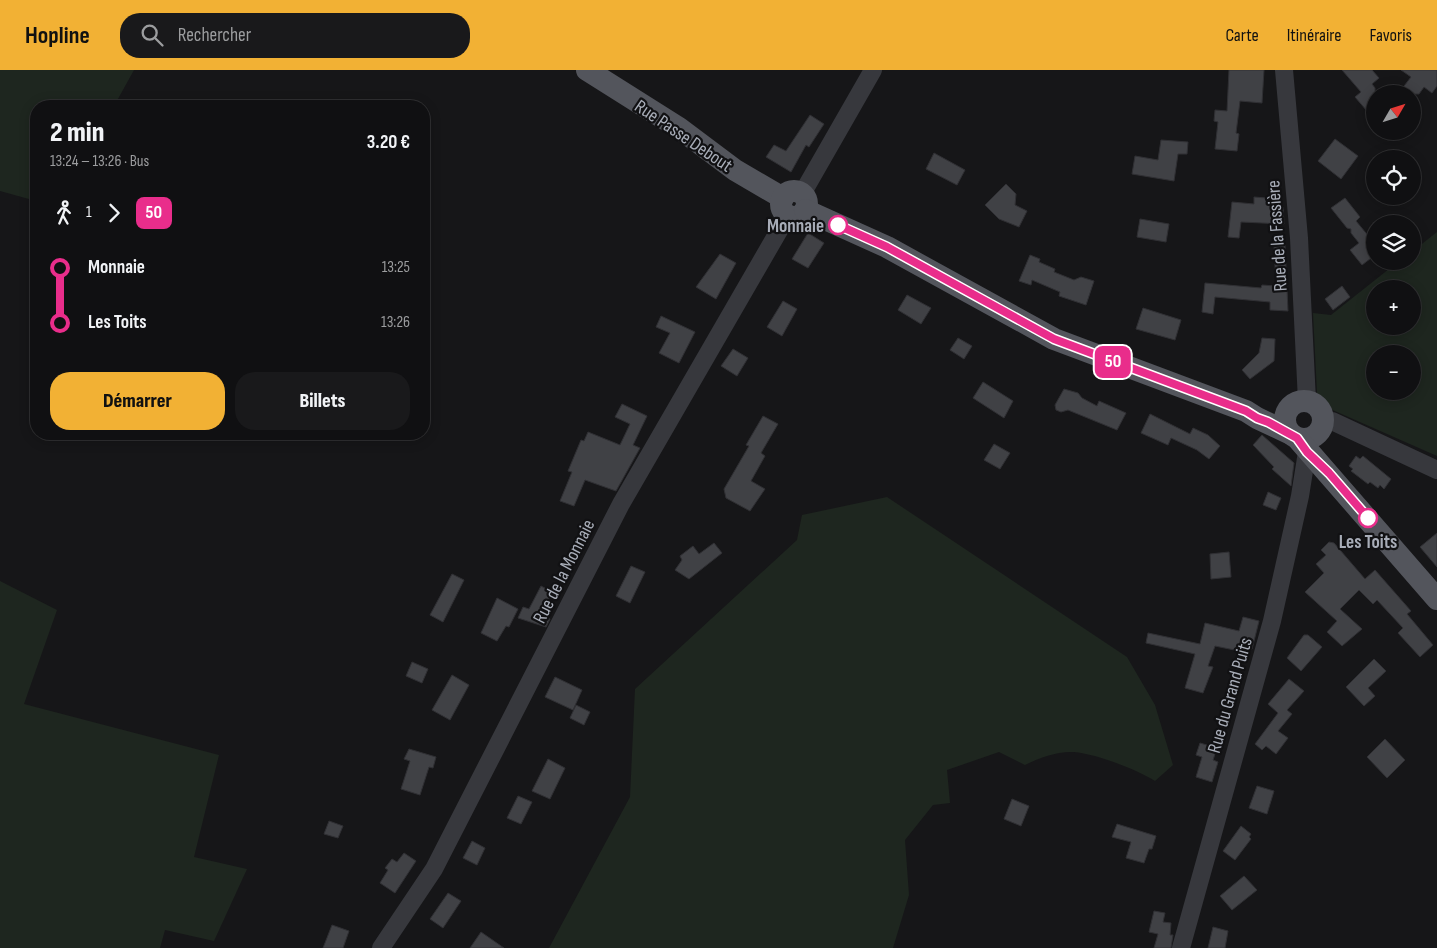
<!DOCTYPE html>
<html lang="fr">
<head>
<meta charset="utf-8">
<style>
	body { margin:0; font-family:"Sofia Sans Condensed",sans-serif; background:#19191b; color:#f1f3f6; height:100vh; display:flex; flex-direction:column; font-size:19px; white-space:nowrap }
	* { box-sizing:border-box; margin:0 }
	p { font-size:16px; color:#9c9d9f }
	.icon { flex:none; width:28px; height:28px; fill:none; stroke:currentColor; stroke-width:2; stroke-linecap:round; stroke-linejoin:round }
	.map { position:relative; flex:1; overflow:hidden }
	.side { position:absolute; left:30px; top:30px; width:400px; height:340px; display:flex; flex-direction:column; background:#101012; border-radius:20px; box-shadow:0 2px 12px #0003,0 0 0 1px #303032 }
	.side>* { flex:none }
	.badge { padding:0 10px; border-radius:8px; font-size:18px; line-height:32px }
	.needle { width:32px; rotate:51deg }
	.tools { position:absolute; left:1366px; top:15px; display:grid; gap:10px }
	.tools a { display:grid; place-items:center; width:55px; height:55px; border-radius:50%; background:#101012; box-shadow:0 2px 12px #0003,0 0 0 1px #303032; font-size:25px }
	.map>.badge { position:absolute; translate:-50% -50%; box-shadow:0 0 0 2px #fff }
	.legs { display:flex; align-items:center; gap:8px; height:55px; padding:0 20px; font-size:16px }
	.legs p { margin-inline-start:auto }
	.headline { display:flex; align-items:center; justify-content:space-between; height:85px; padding:0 20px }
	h1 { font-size:28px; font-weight:800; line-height:38px }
	.action { display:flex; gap:10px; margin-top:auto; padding:10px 20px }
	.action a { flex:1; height:58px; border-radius:20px; background:#f2b134; color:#111; font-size:20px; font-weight:800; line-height:58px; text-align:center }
	.action a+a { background:#19191b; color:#f1f3f6 }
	ul { padding:0 20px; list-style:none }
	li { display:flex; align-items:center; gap:18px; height:55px; font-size:19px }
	li i { display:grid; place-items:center; width:8px; height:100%; margin:0 6px; background:currentColor }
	li i::after { content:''; width:12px; height:12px; margin:-6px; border:4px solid; border-radius:50%; background:#101012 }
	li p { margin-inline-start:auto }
	li:first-child i { background:linear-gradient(#0000 50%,currentColor 0) }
	li:last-child i { background:linear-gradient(currentColor 50%,#0000 0) }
	header { display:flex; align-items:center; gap:30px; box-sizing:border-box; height:70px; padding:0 25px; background:#f2b134; color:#111 }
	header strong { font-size:24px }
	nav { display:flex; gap:28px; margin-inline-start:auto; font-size:18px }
	.search { width:350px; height:45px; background:#19191b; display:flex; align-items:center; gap:12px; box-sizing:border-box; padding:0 18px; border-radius:20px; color:#9c9d9f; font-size:19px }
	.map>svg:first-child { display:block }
</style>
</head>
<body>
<header>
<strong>Hopline</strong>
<div class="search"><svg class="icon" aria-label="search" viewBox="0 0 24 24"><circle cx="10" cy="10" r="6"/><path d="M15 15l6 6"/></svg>Rechercher</div>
<nav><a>Carte</a><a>Itinéraire</a><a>Favoris</a></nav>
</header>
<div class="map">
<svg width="1437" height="878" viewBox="0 0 1437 878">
	<rect width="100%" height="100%" fill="#161618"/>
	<g fill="#1e261f" fill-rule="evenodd">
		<polygon points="0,0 134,0 114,36 36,36 36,131 0,121"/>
		<path d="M1437,162V386L1328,338L1317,323L1313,243L1331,245L1399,191H1412L1413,181ZM1375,219H1412V256H1375ZM1375,284H1412V321H1375Z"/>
		<path d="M887,427L1127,587L1155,635L1173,695L1155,711C1136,699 1096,684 1074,682C1057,681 1039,688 1025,695L999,682L947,700L950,733L933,735L905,770L909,825L893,878H549L630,727L635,619L797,470L802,445Z"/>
		<polygon points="0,511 57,540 24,634 219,685 194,787 247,799 214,871 165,860 160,878 0,878"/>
	</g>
	<g fill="#404145" stroke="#303034">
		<polygon points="1229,0 1264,0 1262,33 1240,31 1236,63 1239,64 1237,81 1215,79 1218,52 1214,51 1215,40 1227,41"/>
		<polygon points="1342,0 1372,0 1379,8 1372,14 1375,18 1375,34 1367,41 1355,27 1361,22"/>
		<polygon points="1401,0 1437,0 1437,16 1432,23 1424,17 1419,24 1398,24 1411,7"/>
		<polygon points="810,45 824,54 809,77 806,75 791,102 766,87 774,75 786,81"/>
		<polygon points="1335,69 1358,86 1341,109 1318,91"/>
		<polygon points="1161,70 1188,72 1187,84 1178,84 1174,111 1132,104 1135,86 1158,90"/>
		<polygon points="934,83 965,100 957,115 926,99"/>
		<polygon points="1006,114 1016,124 1015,135 1027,141 1019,157 999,149 985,135"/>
		<polygon points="1254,127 1267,128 1266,135 1283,137 1284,154 1241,152 1239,168 1228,167 1232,132 1254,134"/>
		<polygon points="1345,128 1360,147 1356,151 1375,174 1375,185 1362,195 1350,180 1359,173 1351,163 1351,159 1347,158 1331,138"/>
		<polygon points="1140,149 1169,154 1166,172 1137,167"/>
		<polygon points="808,163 824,173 808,198 792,189"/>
		<polygon points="1285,175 1288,241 1270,240 1270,232 1215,227 1213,244 1202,242 1205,213 1261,218 1262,215 1276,216 1274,176"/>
		<polygon points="720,184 736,193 716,229 696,217"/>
		<polygon points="1030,185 1040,189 1039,192 1055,199 1054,202 1074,210 1081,207 1094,211 1086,235 1059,226 1060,222 1032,210 1031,215 1019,211"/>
		<polygon points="1342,216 1350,227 1333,240 1325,229"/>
		<polygon points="907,225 931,238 921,254 898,240"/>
		<polygon points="783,231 797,239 782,266 767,257"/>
		<polygon points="1143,238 1181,250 1175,270 1136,259"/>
		<polygon points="661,246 695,262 679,293 659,283 670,263 656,257"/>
		<polygon points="958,268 972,276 964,289 950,280"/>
		<polygon points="1262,268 1275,269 1274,291 1250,309 1242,300 1259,283"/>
		<polygon points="733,279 748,288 737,306 721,296"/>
		<polygon points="983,312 1013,331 1004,348 973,328"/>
		<polygon points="1064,319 1078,323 1082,328 1097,336 1099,331 1126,343 1117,360 1068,340 1061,342 1056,340 1055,335"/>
		<polygon points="622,334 647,346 633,375 640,378 616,421 585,410 574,436 560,431 572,402 568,401 581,370 584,371 588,362 620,375 630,354 615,347"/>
		<polygon points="1150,344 1190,364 1193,358 1208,365 1220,376 1209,389 1197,380 1171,368 1168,375 1141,363"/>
		<polygon points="763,346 778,354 761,383 765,386 751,411 765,419 750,441 726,428 724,419 749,376 746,375"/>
		<polygon points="1262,365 1294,393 1291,416 1272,399 1274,397 1253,375"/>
		<polygon points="994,374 1010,383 1000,399 984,390"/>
		<polygon points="1356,386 1360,389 1363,386 1391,409 1384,419 1380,415 1378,418 1370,412 1368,414 1351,401 1353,399 1349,396"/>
		<polygon points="1268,422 1281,428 1276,440 1263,435"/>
		<polygon points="1437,463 1437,497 1420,477"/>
		<polygon points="1329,472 1334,473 1365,509 1375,500 1411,541 1407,544 1433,575 1420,587 1398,563 1403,558 1377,530 1373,534 1359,520 1340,539 1362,559 1342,576 1327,562 1337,551 1305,522 1324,503 1316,494 1326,485 1321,480"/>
		<polygon points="714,473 722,483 689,509 675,500 682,490 680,486 693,476 699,484"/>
		<polygon points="1229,482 1231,507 1211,509 1210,484"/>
		<polygon points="631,496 645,502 630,533 616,526"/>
		<polygon points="452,504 464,510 443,552 430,545"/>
		<polygon points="541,516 552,522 541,545 550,549 546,557 518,548 523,537 529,539"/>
		<polygon points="497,528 518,539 509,557 506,556 497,571 481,563"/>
		<polygon points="1243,547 1259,551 1252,579 1249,579 1249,583 1215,576 1208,596 1213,597 1203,623 1185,618 1195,584 1146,573 1148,563 1200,574 1205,553 1239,561"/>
		<polygon points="1304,565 1308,565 1322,577 1301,601 1287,588"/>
		<polygon points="1374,589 1386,601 1368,618 1375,626 1364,636 1346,617"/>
		<polygon points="412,592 428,599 422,613 406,606"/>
		<polygon points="452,605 469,615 450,650 432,640"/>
		<polygon points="555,607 582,620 573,640 545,627"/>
		<polygon points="1289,609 1304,621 1287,640 1292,644 1278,661 1288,668 1276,684 1266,676 1262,680 1255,674 1278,643 1268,634"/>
		<polygon points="576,635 590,642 584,655 570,648"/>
		<polygon points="1385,669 1405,690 1387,708 1367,687"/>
		<polygon points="1200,673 1217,678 1213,690 1218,692 1212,712 1196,707 1202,687 1196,685"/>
		<polygon points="409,679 436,687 433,698 429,697 420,725 401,719 410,691 404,689"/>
		<polygon points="548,689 565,698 550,729 532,721"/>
		<polygon points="1257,716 1274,721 1267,744 1249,738"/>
		<polygon points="518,726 532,732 521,754 507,748"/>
		<polygon points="1012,729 1029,736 1021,756 1004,749"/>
		<polygon points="329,751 343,756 338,768 324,764"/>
		<polygon points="1117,754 1156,766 1152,779 1149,779 1144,793 1126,788 1131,772 1112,767"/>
		<polygon points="1241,756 1251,764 1249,767 1251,769 1235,790 1223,781"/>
		<polygon points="472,771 485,778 477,795 463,788"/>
		<polygon points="404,783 416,791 395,823 380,813 388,800 385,798 392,789 397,792"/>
		<polygon points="1244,806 1257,820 1232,840 1220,826"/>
		<polygon points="448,823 461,831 443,858 430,849"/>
		<polygon points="1154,841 1165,843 1163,852 1171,853 1170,865 1173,865 1171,878 1154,878 1158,864 1149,862"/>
		<polygon points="332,855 349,861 343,878 323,878"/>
		<polygon points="1213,857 1228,861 1225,878 1208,878"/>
		<polygon points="481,862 504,878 470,878"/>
	</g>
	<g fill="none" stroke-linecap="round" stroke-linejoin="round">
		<g stroke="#37383d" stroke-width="18">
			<polyline points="1284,0 1299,168 1307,331"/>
			<polyline points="802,124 873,0"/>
			<polyline points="1323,351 1332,351 1437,400"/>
			<polyline points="381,878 434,799 621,434 788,145"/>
			<polyline points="1181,878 1272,551 1300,426 1307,382"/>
		</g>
		<g stroke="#53555c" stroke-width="22">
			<polyline points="587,0 679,58 735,100 783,128"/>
			<circle cx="794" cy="134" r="13"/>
			<polyline points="805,140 887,177 1054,269 1246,341 1257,348 1291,364"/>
			<circle cx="1304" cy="350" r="19"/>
			<polyline points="1297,368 1437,529"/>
		</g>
	</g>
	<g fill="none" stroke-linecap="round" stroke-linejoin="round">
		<defs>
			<polyline id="line-1" points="838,155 887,177 1054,269 1246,341 1257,348 1268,352 1297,368 1307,382 1329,403 1368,448"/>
		</defs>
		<use href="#line-1" stroke="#fff" stroke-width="11"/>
		<use href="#line-1" stroke="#e92d8b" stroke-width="8"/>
	</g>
	<g fill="#fff" stroke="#e92d8b" stroke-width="2.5">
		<circle cx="838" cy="155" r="9"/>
		<circle cx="1368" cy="448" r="9"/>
	</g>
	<g text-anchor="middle" stroke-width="4.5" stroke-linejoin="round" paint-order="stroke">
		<g font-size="19" fill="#a8adb8" stroke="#111113">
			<text transform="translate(684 65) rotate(34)" y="7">Rue Passe Debout</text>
			<text transform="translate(1276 166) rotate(-94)" y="7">Rue de la Fassière</text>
			<text transform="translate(563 501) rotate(-63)" y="7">Rue de la Monnaie</text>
			<text transform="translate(1229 625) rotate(-74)" y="7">Rue du Grand Puits</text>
		</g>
		<g font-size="19" font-weight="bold" fill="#a8adb8" stroke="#111113" text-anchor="end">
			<text x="824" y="162">Monnaie</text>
			<text x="1368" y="478" text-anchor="middle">Les Toits</text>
		</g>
	</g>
</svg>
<div class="tools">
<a><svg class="needle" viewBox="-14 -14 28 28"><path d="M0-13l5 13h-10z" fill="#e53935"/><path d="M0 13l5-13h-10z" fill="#9c9d9f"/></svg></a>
<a><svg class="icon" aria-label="locate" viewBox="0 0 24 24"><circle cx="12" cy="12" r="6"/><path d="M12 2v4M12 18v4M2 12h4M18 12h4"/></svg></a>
<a><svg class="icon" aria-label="layers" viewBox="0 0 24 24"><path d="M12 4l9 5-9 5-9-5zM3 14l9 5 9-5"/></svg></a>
<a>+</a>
<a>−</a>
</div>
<b class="badge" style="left:1113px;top:292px;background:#e92d8b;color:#fff">50</b>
<section class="side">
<div class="headline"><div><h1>2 min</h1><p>13:24 – 13:26 · Bus</p></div><b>3.20 €</b></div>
<div class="legs"><svg class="icon" aria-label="walk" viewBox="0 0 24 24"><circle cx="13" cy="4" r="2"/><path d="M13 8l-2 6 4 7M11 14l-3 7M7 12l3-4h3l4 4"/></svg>1<svg class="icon" aria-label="forward" viewBox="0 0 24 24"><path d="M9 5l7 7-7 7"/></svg><b class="badge" style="background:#e92d8b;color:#fff">50</b></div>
<ul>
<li><i style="color:#e92d8b"></i><b>Monnaie</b><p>13:25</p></li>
<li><i style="color:#e92d8b"></i><b>Les Toits</b><p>13:26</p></li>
</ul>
<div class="action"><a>Démarrer</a><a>Billets</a></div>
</section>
</div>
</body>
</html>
